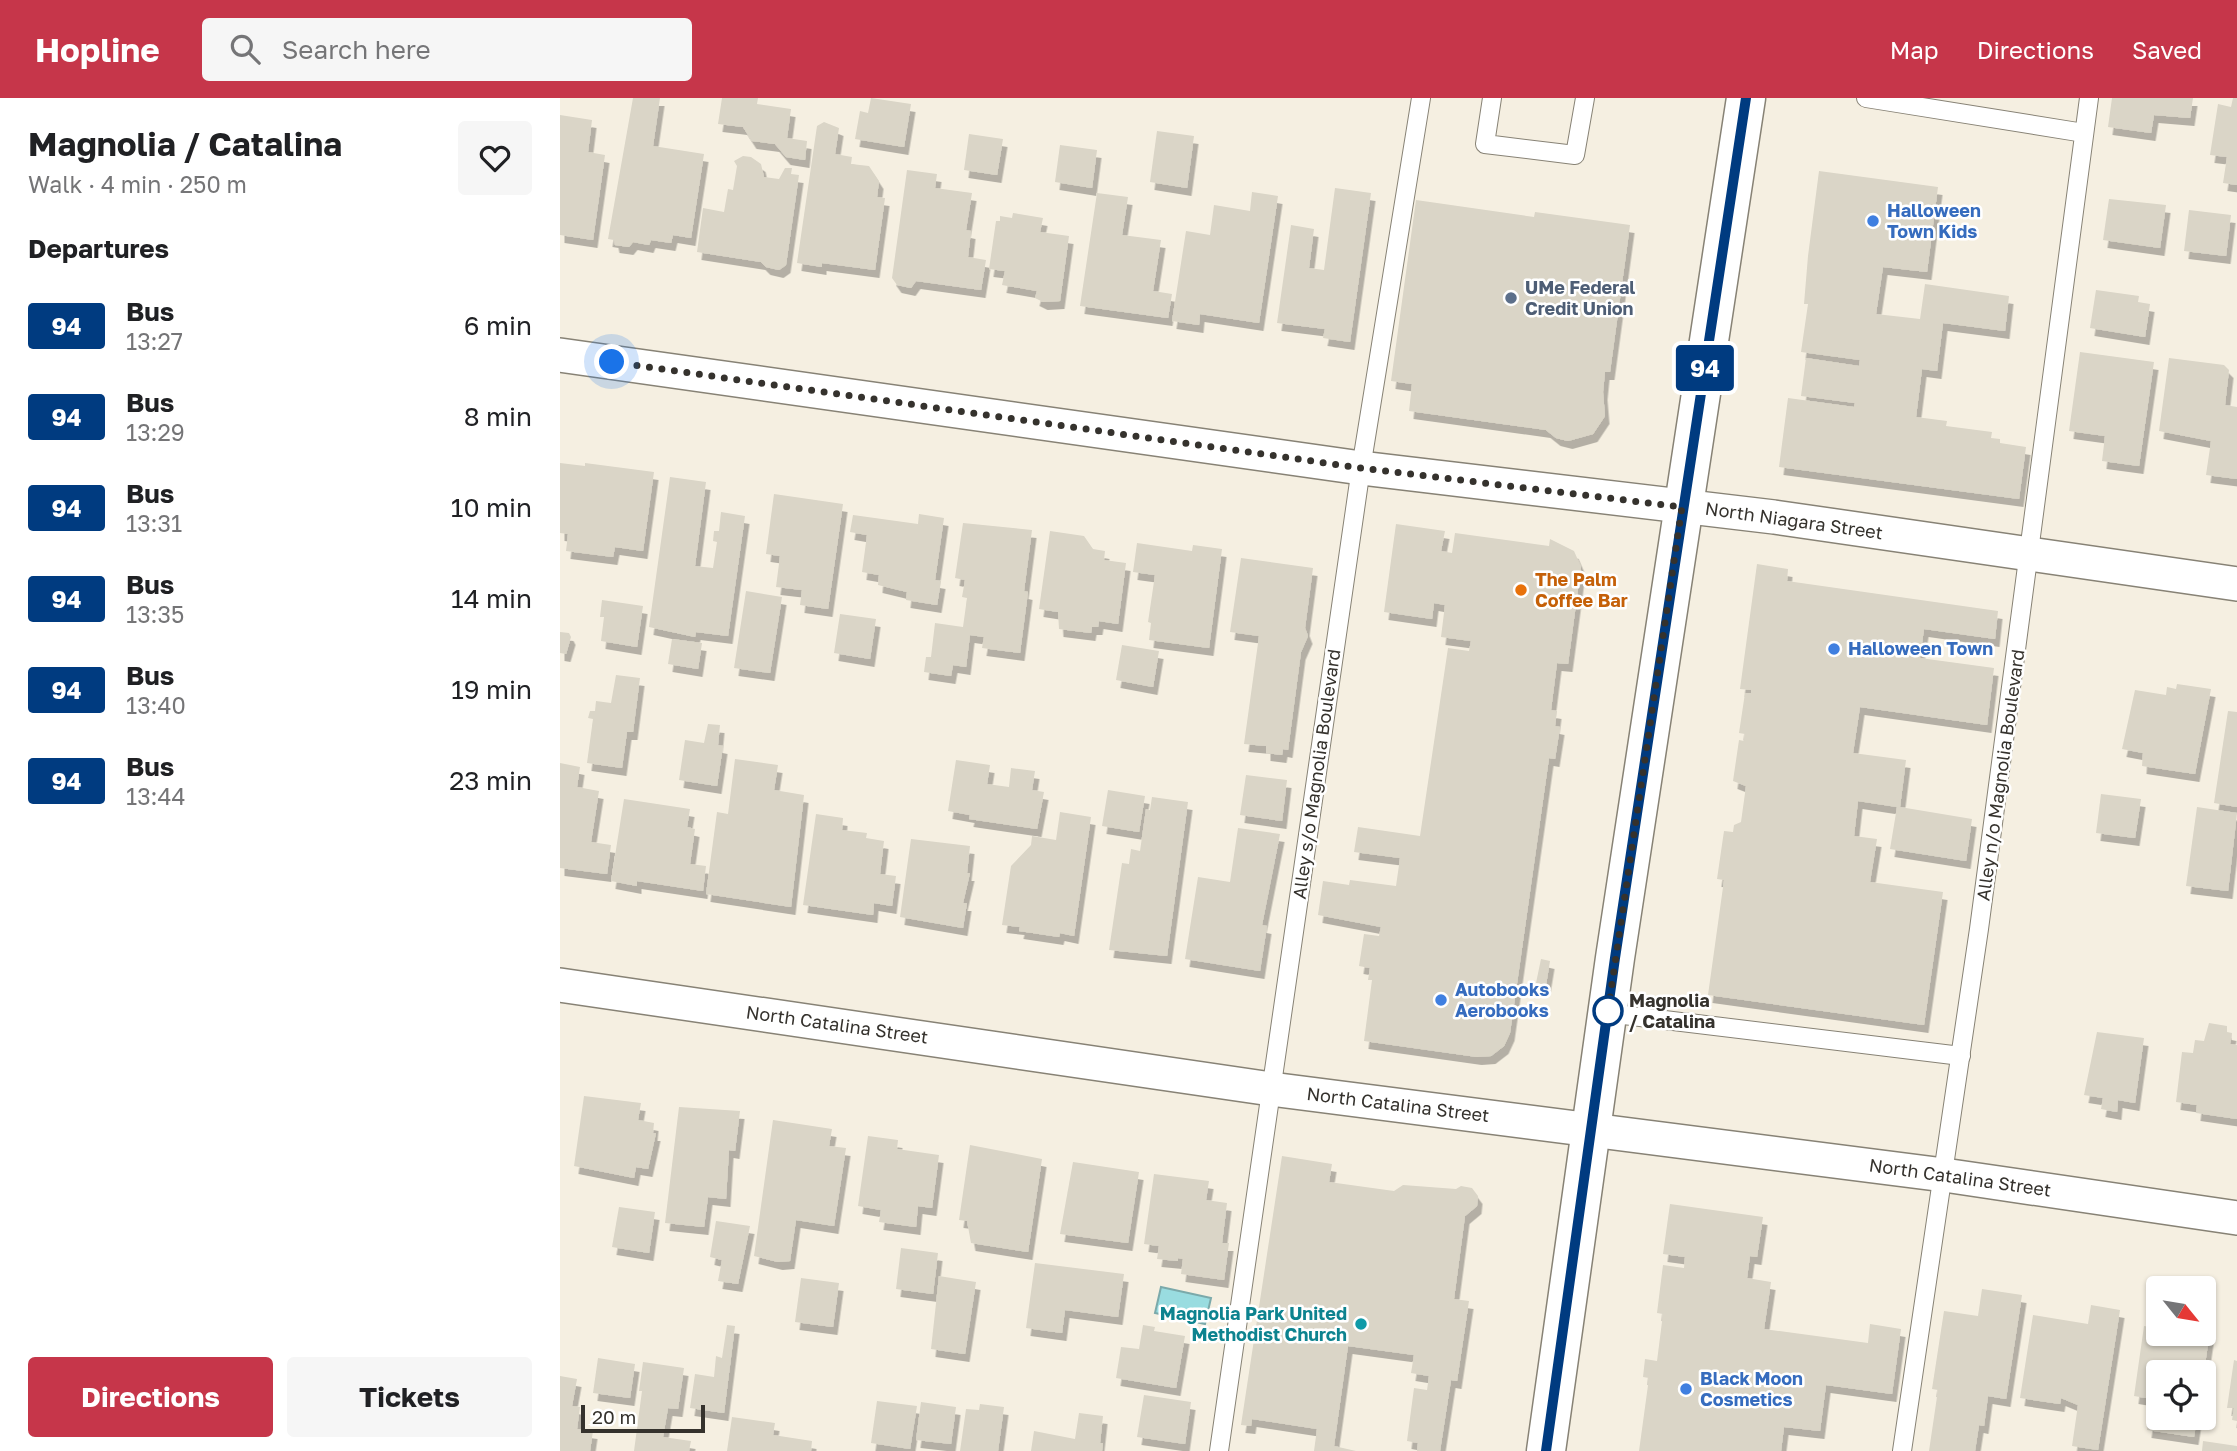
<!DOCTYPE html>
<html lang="en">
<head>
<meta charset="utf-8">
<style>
	body { margin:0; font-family:"Golos Text",sans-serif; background:#f6f6f6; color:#202124; height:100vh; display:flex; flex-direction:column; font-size:26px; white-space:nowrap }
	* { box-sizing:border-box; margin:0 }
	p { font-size:23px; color:#757577 }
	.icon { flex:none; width:38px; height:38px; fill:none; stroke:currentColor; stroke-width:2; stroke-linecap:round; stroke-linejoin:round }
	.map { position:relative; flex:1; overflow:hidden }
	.side { display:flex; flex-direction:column; background:#fff; width:560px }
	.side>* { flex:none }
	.badge { padding:0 14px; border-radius:5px; font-size:24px; line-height:46px }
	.needle { width:46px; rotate:120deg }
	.buttons { position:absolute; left:1586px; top:1178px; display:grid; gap:14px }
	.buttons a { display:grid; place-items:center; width:70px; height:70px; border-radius:7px; background:#fff; box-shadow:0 2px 5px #0004; font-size:35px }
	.scale { position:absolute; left:21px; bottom:18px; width:124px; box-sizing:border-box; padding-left:7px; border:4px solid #35322d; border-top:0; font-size:19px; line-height:24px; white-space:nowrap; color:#35322d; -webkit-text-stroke:5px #fff; paint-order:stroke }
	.you { position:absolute; width:35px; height:35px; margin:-18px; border:5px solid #fff; border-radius:50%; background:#1a73e8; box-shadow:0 0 0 10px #1a73e833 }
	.map>.badge { position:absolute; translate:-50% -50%; box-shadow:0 0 0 4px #fff }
	h2 { padding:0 28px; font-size:26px; line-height:63px }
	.round { display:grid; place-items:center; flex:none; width:74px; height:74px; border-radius:7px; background:#f6f6f6 }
	.overview { display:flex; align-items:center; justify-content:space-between; height:119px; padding:0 28px }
	h1 { font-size:33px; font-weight:700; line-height:52px }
	.cta { display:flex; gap:14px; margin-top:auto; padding:14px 28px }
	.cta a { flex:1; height:80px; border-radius:7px; background:#c6364a; color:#fff; font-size:28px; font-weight:700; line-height:80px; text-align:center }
	.cta a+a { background:#f6f6f6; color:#202124 }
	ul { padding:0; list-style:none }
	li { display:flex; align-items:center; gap:21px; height:91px; padding:0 28px }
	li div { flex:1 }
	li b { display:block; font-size:26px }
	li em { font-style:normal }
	li .badge { min-width:77px; font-weight:700; text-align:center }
	header { display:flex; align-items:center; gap:42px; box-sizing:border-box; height:98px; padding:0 35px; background:#c6364a; color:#fff }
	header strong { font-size:33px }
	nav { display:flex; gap:38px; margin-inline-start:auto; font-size:24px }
	.search { width:490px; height:63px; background:#f6f6f6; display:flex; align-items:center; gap:18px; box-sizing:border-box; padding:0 24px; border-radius:7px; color:#757577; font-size:26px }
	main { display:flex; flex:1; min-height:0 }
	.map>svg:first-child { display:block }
</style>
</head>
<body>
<header>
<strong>Hopline</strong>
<div class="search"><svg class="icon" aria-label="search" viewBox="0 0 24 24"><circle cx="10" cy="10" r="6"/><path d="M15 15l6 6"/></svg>Search here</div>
<nav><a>Map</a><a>Directions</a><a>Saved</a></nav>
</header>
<main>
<section class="side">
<div class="overview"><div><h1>Magnolia / Catalina</h1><p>Walk · 4 min · 250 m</p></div><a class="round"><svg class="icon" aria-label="heart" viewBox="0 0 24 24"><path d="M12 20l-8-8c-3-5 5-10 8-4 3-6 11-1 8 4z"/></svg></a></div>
<h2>Departures</h2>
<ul>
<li><span class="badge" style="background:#003b80;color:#fff">94</span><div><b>Bus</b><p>13:27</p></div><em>6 min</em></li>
<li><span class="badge" style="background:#003b80;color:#fff">94</span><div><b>Bus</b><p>13:29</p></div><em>8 min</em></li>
<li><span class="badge" style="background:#003b80;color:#fff">94</span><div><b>Bus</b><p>13:31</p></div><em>10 min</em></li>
<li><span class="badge" style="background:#003b80;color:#fff">94</span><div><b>Bus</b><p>13:35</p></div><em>14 min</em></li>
<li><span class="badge" style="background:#003b80;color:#fff">94</span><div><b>Bus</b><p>13:40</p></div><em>19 min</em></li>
<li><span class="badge" style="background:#003b80;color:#fff">94</span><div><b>Bus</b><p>13:44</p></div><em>23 min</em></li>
</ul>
<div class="cta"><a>Directions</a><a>Tickets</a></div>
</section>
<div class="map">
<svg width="1677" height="1353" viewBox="0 0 1677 1353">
	<defs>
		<filter id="shadow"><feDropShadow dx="4.5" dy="8" stdDeviation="0" flood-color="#0004"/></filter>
	</defs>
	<rect width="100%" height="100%" fill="#f5efe1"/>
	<polygon fill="#99dce0" stroke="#7ba9aa" stroke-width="2" points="601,1189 651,1200 645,1226 595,1215"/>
	<g fill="#dad5c7" filter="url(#shadow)">
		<polygon points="73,0 100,0 93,48 144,56 131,140 113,137 111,145 91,142 89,147 73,144 69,149 55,147 54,142 48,141"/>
		<polygon points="162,0 198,0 197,6 231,11 227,40 247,43 245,62 226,59 215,46 192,43 183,29 158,26"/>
		<polygon points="311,0 351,6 344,49 295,41 300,13 308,15"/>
		<polygon points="1552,0 1633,0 1630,20 1594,17 1591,35 1548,29"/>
		<polygon points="1673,0 1677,0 1677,87 1663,85 1667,59 1650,57 1658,6 1671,9"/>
		<polygon points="0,17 32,22 28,54 45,57 33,142 0,137"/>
		<polygon points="264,24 279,30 275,56 292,59 291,66 309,68 319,83 317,99 325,100 315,172 262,165 262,169 237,165 257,28"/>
		<polygon points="597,33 634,38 627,90 590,84"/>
		<polygon points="409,36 443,41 437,77 404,72"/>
		<polygon points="500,47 537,52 532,90 495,84"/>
		<polygon points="183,58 191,59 201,66 204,79 219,81 225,70 232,70 231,76 239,77 226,167 219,172 206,169 201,164 137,154 143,110 164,114 168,91 173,92 177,68 174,63"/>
		<polygon points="347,72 377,76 375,90 412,95 406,132 411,133 408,159 426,162 421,192 356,183 351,190 337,187 332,180"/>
		<polygon points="1259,73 1378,89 1367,174 1323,169 1316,216 1360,221 1365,186 1449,198 1445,233 1383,225 1377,273 1362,271 1356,319 1387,323 1386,328 1432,334 1431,340 1440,341 1440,345 1466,349 1459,401 1219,369 1228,300 1294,309 1295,305 1241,298 1246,260 1299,268 1300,262 1241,254 1248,206 1244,206 1248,158"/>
		<polygon points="775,90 811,95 790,244 763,240 765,231 717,225 731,127 754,131 749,170 764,172"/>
		<polygon points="692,94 718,98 699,225 640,216 639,227 612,223 626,133 650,137 654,107 690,113"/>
		<polygon points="537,95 568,99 562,137 601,142 593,193 612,196 608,220 520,208"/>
		<polygon points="1549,101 1606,107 1600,150 1543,142"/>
		<polygon points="856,102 974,119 975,114 1070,127 1050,274 1045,274 1043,294 1045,318 1033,336 1008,343 996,340 986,332 849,313 852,286 831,283"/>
		<polygon points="1629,112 1671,117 1666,158 1624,153"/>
		<polygon points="453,115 483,120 480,134 509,138 500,203 483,204 475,200 477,193 442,187 445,173 429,171 436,123 440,123 440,118 452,120"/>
		<polygon points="1536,192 1579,198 1578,204 1590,206 1585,239 1530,230"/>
		<polygon points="1520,254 1594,264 1579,368 1542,363 1545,338 1509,333"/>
		<polygon points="1609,260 1664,267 1669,272 1665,307 1677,309 1677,381 1646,377 1651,343 1599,333"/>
		<polygon points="0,365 25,368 25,365 94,374 83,453 55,449 53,459 6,453 8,436 0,435"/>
		<polygon points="110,379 146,384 135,468 153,470 157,444 153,443 154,433 159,433 161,414 185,418 168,538 136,534 135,539 89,529"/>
		<polygon points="214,396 283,406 268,511 240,507 242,492 216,489 220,458 206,456"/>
		<polygon points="359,416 384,420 375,482 381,483 377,507 346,502 347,494 318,487 319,477 302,474 307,437 290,434 293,417 358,426"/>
		<polygon points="403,425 472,432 464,493 468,494 460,555 422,550 424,539 410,537 406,569 393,567 391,578 364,574 366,559 371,559 375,525 403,529 407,500 402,499 405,482 395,480"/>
		<polygon points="836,426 885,433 881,453 892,455 895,435 989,448 990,441 1014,453 1021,469 1008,566 997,565 991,612 997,613 995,628 1000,629 995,661 989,660 950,935 944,948 931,958 917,959 804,943 812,882 808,882 810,870 799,868 804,836 819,838 821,829 758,817 763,783 789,787 790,782 836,788 840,760 794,754 798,729 860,738 888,550 909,553 911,543 881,539 885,507 874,505 872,521 824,514"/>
		<polygon points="490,433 524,438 533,451 545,453 544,462 566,465 558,526 539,523 538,529 532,529 531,535 499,531 498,514 479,511"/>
		<polygon points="577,445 632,453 633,447 662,451 649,550 589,542 591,525 588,524 595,477 573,474"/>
		<polygon points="681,460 753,470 745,530 748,538 741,554 728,652 723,651 722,657 706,655 706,648 684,646 699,538 670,534"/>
		<polygon points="1197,466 1228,471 1227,483 1438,513 1435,541 1364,531 1360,560 1434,570 1427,627 1300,609 1293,655 1346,662 1340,709 1412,721 1406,763 1330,751 1337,709 1298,703 1294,738 1317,741 1310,784 1383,794 1364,927 1148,897 1164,782 1157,781 1164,733 1173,734 1174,727 1181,724 1186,688 1173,683 1179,642 1184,643 1185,636 1179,635 1185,595 1191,595 1191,592 1180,591"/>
		<polygon points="186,493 222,499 210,575 174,570"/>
		<polygon points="42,502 83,508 77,549 41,543 44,519 40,519"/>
		<polygon points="280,516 316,521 310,561 274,555"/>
		<polygon points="0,534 9,535 11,539 6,556 0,555"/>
		<polygon points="112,541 142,545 138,571 108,566"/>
		<polygon points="562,547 599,553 593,589 556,582"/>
		<polygon points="56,577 80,580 73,634 67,634 62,670 27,665 33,621 28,620 30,613 35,613 36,603 51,605"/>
		<polygon points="1617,586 1651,591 1635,676 1582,668 1583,655 1562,651 1575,592 1606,597 1607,589 1616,591"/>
		<polygon points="1668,613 1677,614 1677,709 1654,705"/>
		<polygon points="148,626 160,627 158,647 163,648 157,688 119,682 125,642 144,645"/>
		<polygon points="175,661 218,667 214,692 244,697 231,809 146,796 157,714 168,716"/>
		<polygon points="396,662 430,667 427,686 449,689 451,670 475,673 472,692 484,694 477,731 409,721 410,717 388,713"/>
		<polygon points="0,665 20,669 17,689 39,693 31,744 51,747 47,776 0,770"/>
		<polygon points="686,677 727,682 722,723 680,717"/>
		<polygon points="548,692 585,698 579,734 542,728"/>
		<polygon points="1541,696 1581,701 1575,740 1536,735"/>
		<polygon points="592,699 628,704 607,858 549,852 562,765 569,766 571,751 580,753 586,711 590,712"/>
		<polygon points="64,701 130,711 127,729 135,731 130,766 146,768 143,793 77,783 77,788 51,783"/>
		<polygon points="1637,709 1677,715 1668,793 1626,788"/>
		<polygon points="500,714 531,719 514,838 500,835 499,839 459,833 460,829 442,827 451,768 471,747 472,738 496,742"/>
		<polygon points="256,716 283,720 282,732 307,735 306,740 324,743 320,776 336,778 332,808 314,805 313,817 243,807"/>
		<polygon points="678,730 720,736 702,827 707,828 700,873 625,861 638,779 670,784"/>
		<polygon points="351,741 410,748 407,775 410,775 403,805 407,805 403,830 340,819"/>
		<polygon points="981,861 990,863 986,887 976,885"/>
		<polygon points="1649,925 1667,928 1667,934 1672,935 1670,946 1677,947 1677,1021 1636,1015 1637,1007 1616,1004 1622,954 1633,955 1635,942 1644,943"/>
		<polygon points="1537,934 1584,940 1575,1005 1558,1002 1557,1014 1541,1011 1543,1000 1524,997"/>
		<polygon points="24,998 81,1005 78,1022 94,1025 93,1035 96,1035 88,1071 76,1069 74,1080 14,1068"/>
		<polygon points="119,1009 180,1013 175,1053 169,1052 166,1101 148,1099 144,1129 105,1125"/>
		<polygon points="213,1022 272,1031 269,1048 286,1050 274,1128 236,1122 230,1163 218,1164 194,1158"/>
		<polygon points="308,1038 338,1042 337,1051 379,1057 372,1110 358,1108 356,1129 319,1124 321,1112 298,1108"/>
		<polygon points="410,1047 482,1061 468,1154 411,1145 407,1123 399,1122"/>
		<polygon points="722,1058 772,1066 769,1084 834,1093 843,1087 896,1091 901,1088 912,1090 918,1098 917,1108 905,1118 894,1201 909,1203 897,1283 891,1282 880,1353 857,1353 858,1345 847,1343 854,1290 867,1292 869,1278 851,1275 854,1257 788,1248 774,1348 796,1353 754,1353 757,1331 692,1321 691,1328 681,1327"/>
		<polygon points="513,1064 579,1074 568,1145 500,1136"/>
		<polygon points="594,1076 649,1083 646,1102 667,1105 662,1145 669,1145 664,1182 621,1176 623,1161 618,1160 618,1163 597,1161 599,1148 584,1146"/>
		<polygon points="1110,1106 1203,1119 1197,1159 1190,1158 1187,1180 1211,1184 1204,1231 1308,1245 1310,1226 1341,1231 1332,1296 1266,1287 1260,1333 1224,1329 1221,1353 1079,1353 1089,1280 1083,1279 1085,1261 1097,1263 1103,1216 1097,1215 1103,1167 1124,1170 1125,1159 1103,1156"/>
		<polygon points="59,1109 95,1114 89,1155 52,1149"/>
		<polygon points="156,1123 190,1128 178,1186 158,1183 162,1162 150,1159"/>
		<polygon points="341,1150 378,1155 373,1196 336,1191"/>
		<polygon points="475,1165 564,1176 558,1219 505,1212 502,1235 466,1230"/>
		<polygon points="379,1178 416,1184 405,1256 371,1251"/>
		<polygon points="241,1180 279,1185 273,1229 235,1224"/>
		<polygon points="1422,1191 1462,1197 1446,1301 1428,1298 1424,1328 1419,1327 1415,1353 1369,1353 1378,1292 1372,1291 1384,1213 1418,1218"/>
		<polygon points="1531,1207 1560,1212 1538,1352 1512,1348 1518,1307 1501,1300 1500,1306 1460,1300 1473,1217 1528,1226"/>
		<polygon points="1643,1224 1651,1225 1644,1274 1598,1274 1598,1320 1637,1320 1634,1339 1587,1332 1592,1301 1574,1298 1584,1228 1598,1230 1598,1236 1643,1236"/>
		<polygon points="167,1227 175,1228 164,1315 130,1310 135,1276 154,1279 156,1258 162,1260"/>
		<polygon points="583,1227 595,1229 594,1233 625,1238 616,1290 556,1280 561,1249 579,1251"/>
		<polygon points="38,1260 75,1266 70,1300 33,1295"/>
		<polygon points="1674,1262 1677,1263 1677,1323 1672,1322 1674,1310 1667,1310"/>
		<polygon points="83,1264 124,1270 118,1311 108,1310 103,1339 131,1343 129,1353 74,1353 82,1293 79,1293"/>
		<polygon points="0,1278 17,1281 12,1308 20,1309 17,1331 33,1333 30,1353 0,1353"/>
		<polygon points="584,1297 631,1304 625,1346 577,1339"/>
		<polygon points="317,1303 357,1308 350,1351 311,1345"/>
		<polygon points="361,1304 396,1309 391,1346 356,1342"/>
		<polygon points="420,1306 444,1309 438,1353 400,1353 406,1311 419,1312"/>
		<polygon points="519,1315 543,1318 540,1345 543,1345 542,1353 471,1353 474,1333 515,1341"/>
		<polygon points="172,1319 215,1325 213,1337 252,1343 251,1353 167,1353"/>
		<polygon points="1643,1343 1677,1348 1677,1353 1642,1353"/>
	</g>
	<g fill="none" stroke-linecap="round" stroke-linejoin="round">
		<defs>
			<g id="service">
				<polyline points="932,0 925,46 1015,57 1025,0"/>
				<polyline points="1306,0 1524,35"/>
				<polyline points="1047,915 1401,958"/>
				<polyline points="659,1353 801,370 861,0"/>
				<polyline points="1342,1353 1419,831 1529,0"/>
			</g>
			<g id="minor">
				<polyline points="0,257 801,370 1214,419 1677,486"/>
				<polyline points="0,887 711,991 1384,1077 1677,1120"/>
			</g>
			<polyline id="secondary" points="986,1353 1055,860 1186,0"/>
		</defs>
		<use href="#service" stroke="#878275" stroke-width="20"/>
		<use href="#minor" stroke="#878275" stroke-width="36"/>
		<use href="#secondary" stroke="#878275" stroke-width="41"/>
		<use href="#service" stroke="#fff" stroke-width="18"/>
		<use href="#minor" stroke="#fff" stroke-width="33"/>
		<use href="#secondary" stroke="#fff" stroke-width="38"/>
	</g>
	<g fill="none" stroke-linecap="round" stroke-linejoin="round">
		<defs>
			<polyline id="line" points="986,1353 1055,860 1186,0"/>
		</defs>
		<use href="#line" stroke="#fff" stroke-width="16"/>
		<use href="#line" stroke="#003b80" stroke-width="10"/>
		<polyline stroke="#35322d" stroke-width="7" stroke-dasharray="0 12.6" points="52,264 801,370 1122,409 1048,913"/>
	</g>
	<g fill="#3f7fe0" stroke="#fff" stroke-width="2.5">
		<circle cx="1313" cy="123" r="7"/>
		<circle cx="1274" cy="551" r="7"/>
		<circle cx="881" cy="902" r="7"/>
		<circle cx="1126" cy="1291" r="7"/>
	</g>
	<circle fill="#5c6f8a" stroke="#fff" stroke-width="2.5" cx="951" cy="200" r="7"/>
	<circle fill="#e8710a" stroke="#fff" stroke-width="2.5" cx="961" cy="492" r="7"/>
	<circle fill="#fff" stroke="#003b80" stroke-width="3.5" cx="1048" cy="913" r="14"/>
	<circle fill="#0f9aa8" stroke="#fff" stroke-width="2.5" cx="801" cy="1226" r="7"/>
	<g text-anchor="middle" stroke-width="5" stroke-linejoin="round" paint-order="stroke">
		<g font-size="18" font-weight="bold" fill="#366cbe" stroke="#fff" text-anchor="start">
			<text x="1327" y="119">Halloween<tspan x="1327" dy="21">Town Kids</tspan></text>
			<text x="1288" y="557">Halloween Town</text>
			<text x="895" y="898">Autobooks<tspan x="895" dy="21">Aerobooks</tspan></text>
			<text x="1140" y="1287">Black Moon<tspan x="1140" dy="21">Cosmetics</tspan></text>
		</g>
		<g font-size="18" font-weight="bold" fill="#4e5e75" stroke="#fff" text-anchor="start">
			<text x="965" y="196">UMe Federal<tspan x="965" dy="21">Credit Union</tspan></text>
		</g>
		<g font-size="18" fill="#35322d" stroke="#fff">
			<text transform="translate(1234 423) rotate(8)" y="6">North Niagara Street</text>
			<text transform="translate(757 676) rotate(-82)" y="6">Alley s/o Magnolia Boulevard</text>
			<text transform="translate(1441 677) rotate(-82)" y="6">Alley n/o Magnolia Boulevard</text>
			<text transform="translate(277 927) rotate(8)" y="6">North Catalina Street</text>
			<text transform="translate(838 1007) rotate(7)" y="6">North Catalina Street</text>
			<text transform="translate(1400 1080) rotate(8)" y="6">North Catalina Street</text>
		</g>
		<g font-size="18" font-weight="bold" fill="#c56008" stroke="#fff" text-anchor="start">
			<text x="975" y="488">The Palm<tspan x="975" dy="21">Coffee Bar</tspan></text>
		</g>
		<g font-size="18" font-weight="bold" fill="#35322d" stroke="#fff" text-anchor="start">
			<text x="1069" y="909">Magnolia<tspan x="1069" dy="21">/ Catalina</tspan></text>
		</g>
		<g font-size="18" font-weight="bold" fill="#0d838f" stroke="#fff" text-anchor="end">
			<text x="787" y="1222">Magnolia Park United<tspan x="787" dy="21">Methodist Church</tspan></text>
		</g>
	</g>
</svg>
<div class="buttons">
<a><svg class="needle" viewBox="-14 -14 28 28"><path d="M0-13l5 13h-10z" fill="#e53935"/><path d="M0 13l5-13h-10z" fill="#757577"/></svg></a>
<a><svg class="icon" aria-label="locate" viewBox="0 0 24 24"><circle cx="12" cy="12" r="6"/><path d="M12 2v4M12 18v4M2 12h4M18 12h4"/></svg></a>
</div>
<div class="scale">20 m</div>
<div class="you" style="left:52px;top:264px"></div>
<b class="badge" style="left:1145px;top:270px;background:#003b80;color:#fff">94</b>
</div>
</main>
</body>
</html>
